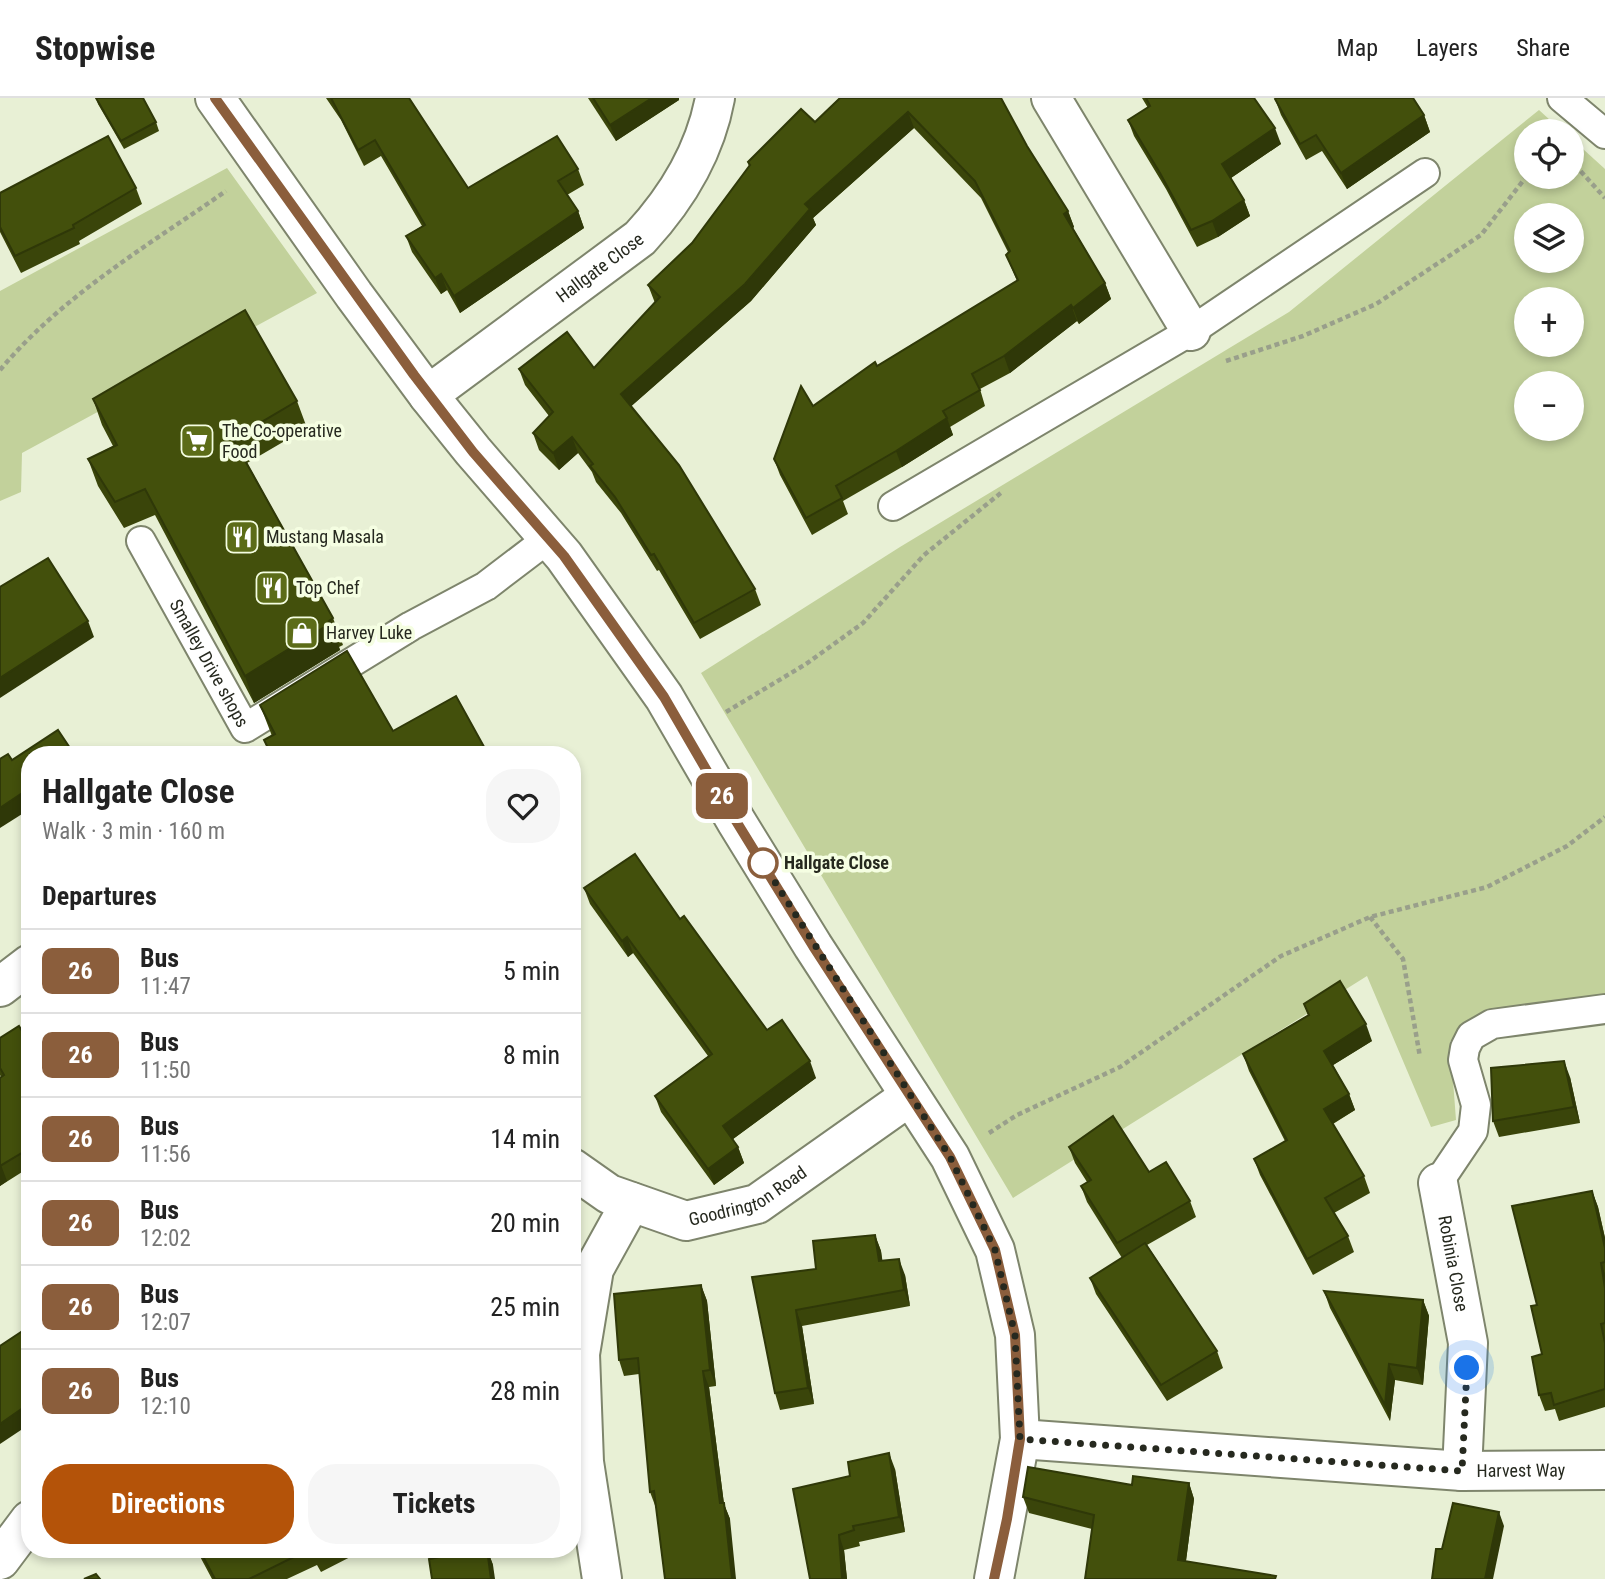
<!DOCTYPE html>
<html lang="en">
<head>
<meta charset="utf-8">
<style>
	body { margin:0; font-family:"Roboto Condensed",sans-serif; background:#f6f6f6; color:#222; height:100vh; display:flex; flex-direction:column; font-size:26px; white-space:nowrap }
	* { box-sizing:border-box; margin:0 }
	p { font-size:23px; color:#767676 }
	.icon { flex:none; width:38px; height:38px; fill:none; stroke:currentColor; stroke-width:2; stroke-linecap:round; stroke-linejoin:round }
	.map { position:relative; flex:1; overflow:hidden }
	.panel { position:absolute; left:21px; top:648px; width:560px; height:812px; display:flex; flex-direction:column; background:#fff; border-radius:28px; box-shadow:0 4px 10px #0003 }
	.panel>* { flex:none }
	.badge { padding:0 14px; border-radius:10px; font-size:24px; line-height:46px }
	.tools { position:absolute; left:1514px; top:21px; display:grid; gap:14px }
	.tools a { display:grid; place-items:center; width:70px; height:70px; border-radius:50%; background:#fff; box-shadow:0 4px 10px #0003; font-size:35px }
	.you { position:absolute; width:35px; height:35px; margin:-18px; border:5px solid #fff; border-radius:50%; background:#1a73e8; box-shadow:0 0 0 10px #1a73e833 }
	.map>.badge { position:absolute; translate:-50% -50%; box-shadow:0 0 0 4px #fff }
	h2 { padding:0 21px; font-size:26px; line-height:63px }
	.round { display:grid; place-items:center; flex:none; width:74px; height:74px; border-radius:28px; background:#f6f6f6 }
	.headline { display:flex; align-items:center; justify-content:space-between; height:119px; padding:0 21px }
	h1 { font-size:33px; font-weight:700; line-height:52px }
	.action { display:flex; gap:14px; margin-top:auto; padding:14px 21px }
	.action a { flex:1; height:80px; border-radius:28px; background:#b45309; color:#fff; font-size:28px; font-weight:700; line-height:80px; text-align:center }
	.action a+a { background:#f6f6f6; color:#222 }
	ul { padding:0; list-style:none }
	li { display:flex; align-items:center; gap:21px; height:84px; padding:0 21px; border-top:2px solid #e0e0e0 }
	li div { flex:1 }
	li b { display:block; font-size:26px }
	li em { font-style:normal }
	li .badge { min-width:77px; font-weight:700; text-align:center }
	header { display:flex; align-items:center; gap:42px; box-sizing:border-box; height:98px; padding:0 35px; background:#fff; border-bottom:2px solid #e0e0e0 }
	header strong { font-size:33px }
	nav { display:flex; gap:38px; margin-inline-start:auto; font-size:24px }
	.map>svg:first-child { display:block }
</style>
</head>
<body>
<header>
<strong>Stopwise</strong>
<nav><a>Map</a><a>Layers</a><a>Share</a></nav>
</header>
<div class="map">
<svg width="1605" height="1481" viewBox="0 0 1605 1481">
	<rect width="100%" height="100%" fill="#e8f0d5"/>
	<g fill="#c2d19b" fill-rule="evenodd">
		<path d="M1539,12L1562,33H1526V79H1572V41L1605,71V899L1450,943L1456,1022L1431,1029L1367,878L1013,1100L701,575L900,449L1289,214ZM1526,117H1572V163H1526ZM1526,201H1572V247H1526ZM1526,285H1572V331H1526Z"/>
		<polygon points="227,70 317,195 22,355 21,394 0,403 0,193"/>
	</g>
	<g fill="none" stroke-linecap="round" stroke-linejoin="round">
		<defs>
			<g id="service">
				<polyline points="1562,0 1605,36"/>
				<polyline points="893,408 1191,233 1425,75"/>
				<path id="s1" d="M141,443L245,630L411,528L486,488L549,440"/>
				<polyline points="1438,1085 1473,1033 1476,1007 1463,962 1465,950 1471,938 1492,926 1605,911"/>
			</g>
			<g id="minor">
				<polyline points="1051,0 1191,233"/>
				<path id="s2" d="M428,297L640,140C677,100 705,54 715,0"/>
				<polyline points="0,889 30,866"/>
				<path id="s3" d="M572,1070L609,1096L686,1123L757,1106L910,998"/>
				<path id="s4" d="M1438,1085L1468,1245L1462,1373"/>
				<path id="s5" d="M1020,1341L1462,1373L1605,1372"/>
				<polyline points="0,1462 30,1422"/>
				<polyline points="602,1481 584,1364 580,1256 594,1171 631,1104"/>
			</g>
			<polyline id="tertiary" points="215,0 354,197 428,297 473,353 564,458 664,599 736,723 813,848 950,1059 995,1152 1015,1237 1020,1341 994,1481"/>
		</defs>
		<use href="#service" stroke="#7e856c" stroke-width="32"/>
		<use href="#minor" stroke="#7e856c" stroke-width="42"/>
		<use href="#tertiary" stroke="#7e856c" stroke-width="42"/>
		<g stroke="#999f8b" stroke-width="4.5" stroke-dasharray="5 3.5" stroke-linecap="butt">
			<polyline points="1575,67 1605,100"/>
			<polyline points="1226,263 1303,238 1376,206 1481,137 1526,79"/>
			<path d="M0,272C62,198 147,148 226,93"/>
			<polyline points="726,614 806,566 863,525 924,457 1002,394"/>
			<polyline points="1370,819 1403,861 1420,959"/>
			<polyline points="989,1035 1017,1017 1120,969 1281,858 1370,819 1487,789 1567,748 1605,719"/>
		</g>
		<use href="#service" stroke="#fff" stroke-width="28"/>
		<use href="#minor" stroke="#fff" stroke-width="38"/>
		<use href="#tertiary" stroke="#fff" stroke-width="38"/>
	</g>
	<g fill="#3a450a">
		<polygon points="96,0 156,24 159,33 124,51 98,6"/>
		<polygon points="326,0 409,0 468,90 578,71 584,87 567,97 578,113 584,130 460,215 447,192 441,196 412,154 406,138 422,128 381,58 364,68 341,22"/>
		<polygon points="588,0 679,0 679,2 616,43"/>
		<polygon points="1001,0 1027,48 1068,113 1074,129 1073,130 1105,185 1111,201 1079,226 1077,223 1010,275 980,291 985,308 950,329 953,337 902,369 843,403 848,416 812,437 780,377 774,361 813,308 1017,183 1006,157 1008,154 981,100 914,30 813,120 816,127 751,203 631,308 755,491 761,507 700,541 659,472 657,473 621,415 596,384 592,374 578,355 559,372 539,352 533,335 549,318 525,287 519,271 594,270 655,205 648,187 692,145 749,69 748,64 815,24"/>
		<polygon points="1142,0 1254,0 1281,46 1231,80 1244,102 1250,118 1218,139 1197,149 1166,91 1134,38 1128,22 1148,10"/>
		<polygon points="1275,1 1424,17 1430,34 1347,91 1322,53 1306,62 1281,17"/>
		<polygon points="136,90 142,106 79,143 80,146 21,175 0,134 0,95"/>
		<polygon points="93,301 297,303 307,330 247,365 333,520 343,547 339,549 340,552 254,605 155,417 124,430 98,388 88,361 113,348 102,327"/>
		<polygon points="260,607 393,633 488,656 269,656 264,642 272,638"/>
		<polygon points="584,790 680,821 767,932 816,980 733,1041 738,1049 744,1065 714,1087 661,1014 655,998 708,958 633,855 628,859 590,806"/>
		<polygon points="1304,906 1372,943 1333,967 1349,996 1355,1012 1333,1026 1364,1078 1370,1095 1334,1115 1348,1138 1354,1154 1313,1177 1260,1077 1254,1061 1285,1043 1249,973 1243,956 1308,917"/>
		<polygon points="0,940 30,946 30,1069 0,1088 0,980 1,979 0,977"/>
		<polygon points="1570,979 1580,1025 1499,1039 1493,1023"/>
		<polygon points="1069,1049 1190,1103 1196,1119 1147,1147 1217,1253 1223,1270 1167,1303 1096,1196 1090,1180 1122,1160 1087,1104 1081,1088 1087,1084 1075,1065"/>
		<polygon points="1592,1093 1598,1109 1605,1140 1605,1309 1559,1323 1555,1311 1545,1313 1539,1297 1542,1256 1537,1207"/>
		<polygon points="875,1137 881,1153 882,1163 905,1177 910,1208 802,1228 814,1306 780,1312 775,1295 752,1179 816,1171"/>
		<polygon points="701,1187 707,1203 716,1288 709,1289 724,1406 730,1421 656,1410 650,1394 639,1276 624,1278 619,1262"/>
		<polygon points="1324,1193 1423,1202 1429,1218 1423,1287 1395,1282 1390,1323 1330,1210"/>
		<polygon points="895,1371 905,1434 859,1444 860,1448 844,1452 847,1481 810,1481 793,1391"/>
		<polygon points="1189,1385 1194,1401 1186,1463 1085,1481 1092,1431 1029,1415 1023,1399 1132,1387"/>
		<polygon points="196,1451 360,1451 360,1454 321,1474 317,1467 287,1481 212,1481"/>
		<polygon points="451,1451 514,1451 515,1457 490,1459 493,1467 453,1457"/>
	</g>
	<g fill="#2f3808">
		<polygon points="652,0 679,0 679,2 616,43 610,27"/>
		<polygon points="908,14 914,30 813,120 816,127 751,203 627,312 621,296 805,106"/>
		<polygon points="1424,17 1430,34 1347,91 1341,75"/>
		<polygon points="1275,30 1281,46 1228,82 1222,66"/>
		<polygon points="1244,102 1250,118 1218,139 1212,123"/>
		<polygon points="578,113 584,130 460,215 454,198"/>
		<polygon points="1068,113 1074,129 1070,132 1064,116"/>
		<polygon points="441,176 447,192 441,196 435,180"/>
		<polygon points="1105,185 1111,201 1079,226 1073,210"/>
		<polygon points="1071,207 1077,223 1010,275 1004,258"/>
		<polygon points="947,320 953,337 902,369 896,353"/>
		<polygon points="572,339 578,355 559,372 553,355"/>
		<polygon points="88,523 94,539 0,600 0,580"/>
		<polygon points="331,525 340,552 254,605 245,578"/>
		<polygon points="24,694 30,711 0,730 0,710"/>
		<polygon points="627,839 633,855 628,859 622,843"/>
		<polygon points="573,914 579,929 572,934 572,915"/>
		<polygon points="1366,926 1372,943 1330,969 1324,953"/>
		<polygon points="810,963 816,980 729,1044 723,1028"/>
		<polygon points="1564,963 1570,979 1580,1025 1574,1009"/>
		<polygon points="1349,996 1355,1012 1330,1027 1324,1011"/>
		<polygon points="738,1049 744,1065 714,1087 708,1071"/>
		<polygon points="1,1067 7,1083 0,1088 0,1068"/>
		<polygon points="1592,1093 1598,1109 1605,1140 1605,1150"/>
		<polygon points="875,1137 881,1153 885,1180 879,1163"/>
		<polygon points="899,1161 905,1177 910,1208 904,1192"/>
		<polygon points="1601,1165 1605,1176 1605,1190"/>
		<polygon points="701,1187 707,1203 716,1288 710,1272"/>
		<polygon points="1423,1202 1429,1218 1423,1287 1417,1270"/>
		<polygon points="796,1212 802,1228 814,1306 808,1290"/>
		<polygon points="1389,1266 1395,1282 1390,1323 1385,1307"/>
		<polygon points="703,1273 709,1289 724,1406 730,1421 736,1481 732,1481"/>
		<polygon points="30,1305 30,1326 0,1346 0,1326"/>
		<polygon points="889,1355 895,1371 905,1434 899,1419"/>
		<polygon points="1189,1385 1194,1401 1184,1478 1178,1462"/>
		<polygon points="1499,1414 1504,1428 1493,1481 1485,1481"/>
		<polygon points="839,1437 844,1452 847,1481 842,1481"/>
		<polygon points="487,1451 493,1467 495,1481 491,1481"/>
	</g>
	<g fill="#43500c" stroke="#2f3808" stroke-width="2">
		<polygon points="96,0 143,0 156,24 121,43"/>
		<polygon points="331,0 409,0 468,90 557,38 578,71 558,83 578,113 454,198 441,176 435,180 406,138 425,127 375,42 358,52"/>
		<polygon points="593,0 652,0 610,27"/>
		<polygon points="840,0 1001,0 1027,48 1068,113 1064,116 1105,185 1073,210 1071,207 1004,258 972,276 980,292 943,313 947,320 896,353 836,388 842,400 806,420 774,361 801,288 813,308 875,264 877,268 1018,182 1006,157 1010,153 975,83 908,14 805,106 810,111 745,186 621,296 679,367 755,491 694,525 654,456 651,457 615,399 590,368 593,366 572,339 553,355 533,335 553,314 519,271 567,234 594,270 660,199 648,187 692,145 750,67 748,64 801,11 815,24"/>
		<polygon points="1146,0 1254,0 1275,30 1222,66 1244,102 1212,123 1191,132 1160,75 1128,22 1150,8"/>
		<polygon points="1276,0 1413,0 1424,17 1341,75 1316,37 1300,46 1275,1"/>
		<polygon points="108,38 136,90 73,127 74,130 15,158 0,129 0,95"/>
		<polygon points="245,212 297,303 233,341 333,520 329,523 331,525 245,578 145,391 115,404 88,361 117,347 93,301"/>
		<polygon points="48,460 88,523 0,580 0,489"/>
		<polygon points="347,553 393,633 456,598 488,656 271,656 264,642 275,636 260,607"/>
		<polygon points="58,632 74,656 30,656 30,704 24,694 0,710 0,661 8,656 12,662"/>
		<polygon points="635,756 680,821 684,818 767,932 782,922 810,963 723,1028 738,1049 708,1071 655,998 712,956 627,839 622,843 584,790"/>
		<polygon points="1340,883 1366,926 1324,953 1349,996 1324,1011 1364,1078 1325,1100 1348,1138 1307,1161 1254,1061 1287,1042 1243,956 1309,917 1304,906"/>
		<polygon points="19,928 30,946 30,1050 0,1068 0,980 4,977 0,970 0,940"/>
		<polygon points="1564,963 1574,1009 1493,1023 1491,970"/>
		<polygon points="1113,1018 1149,1074 1166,1064 1190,1103 1117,1145 1081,1088 1091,1082 1069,1049"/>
		<polygon points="1592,1093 1605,1150 1605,1164 1601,1165 1605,1190 1605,1225 1601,1226 1605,1245 1605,1291 1554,1307 1551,1295 1539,1297 1532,1259 1542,1256 1531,1208 1537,1207 1512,1108"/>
		<polygon points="875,1137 879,1163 899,1161 904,1192 796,1212 808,1290 775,1295 752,1179 816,1171 813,1143"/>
		<polygon points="1145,1145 1217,1253 1161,1287 1090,1180"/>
		<polygon points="701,1187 710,1272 703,1273 720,1405 724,1405 732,1481 665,1481 654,1393 650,1394 638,1260 619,1262 614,1196"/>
		<polygon points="1324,1193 1423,1202 1417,1270 1389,1266 1385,1307"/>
		<polygon points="30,1228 30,1305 0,1326 0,1248"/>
		<polygon points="889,1355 899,1419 853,1428 854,1432 839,1437 842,1481 810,1481 793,1391 850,1378 848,1364"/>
		<polygon points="1028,1369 1132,1387 1133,1378 1189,1385 1178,1462 1276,1478 1275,1481 1085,1481 1094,1417 1023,1399"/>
		<polygon points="1453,1405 1499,1414 1485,1481 1432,1481 1436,1451 1442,1451"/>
		<polygon points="199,1451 310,1451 249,1481 215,1481"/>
		<polygon points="311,1451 329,1451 315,1458"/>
		<polygon points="487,1451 491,1481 432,1481 429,1461"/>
		<polygon points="96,1476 100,1481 84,1481"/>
	</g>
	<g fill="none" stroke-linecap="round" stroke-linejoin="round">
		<defs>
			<polyline id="line" points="215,0 414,277 473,354 564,458 664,599 736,723 813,848 950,1059 995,1152 1015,1237 1020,1341 1007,1421 994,1481"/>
		</defs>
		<use href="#line" stroke="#fff" stroke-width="16"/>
		<use href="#line" stroke="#8b5e3c" stroke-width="10"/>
		<polyline stroke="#26291f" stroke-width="7" stroke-dasharray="0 12.6" points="763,765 759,759 950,1059 995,1152 1015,1237 1020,1341 1462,1373 1467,1270"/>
	</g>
	<defs>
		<symbol id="supermarket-square" viewBox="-11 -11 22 22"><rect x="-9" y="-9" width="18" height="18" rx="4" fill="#5c6c18" stroke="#f5fee2"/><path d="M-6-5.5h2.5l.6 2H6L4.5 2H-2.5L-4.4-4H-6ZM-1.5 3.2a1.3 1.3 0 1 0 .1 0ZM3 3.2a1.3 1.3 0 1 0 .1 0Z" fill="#fff"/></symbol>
		<symbol id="restaurant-square" viewBox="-11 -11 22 22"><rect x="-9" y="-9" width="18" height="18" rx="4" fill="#5c6c18" stroke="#f5fee2"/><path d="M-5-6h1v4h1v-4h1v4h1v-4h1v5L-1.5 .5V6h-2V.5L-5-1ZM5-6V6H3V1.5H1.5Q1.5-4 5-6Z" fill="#fff"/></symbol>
		<symbol id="shop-square" viewBox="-11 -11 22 22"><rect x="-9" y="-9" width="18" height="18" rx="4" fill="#5c6c18" stroke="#f5fee2"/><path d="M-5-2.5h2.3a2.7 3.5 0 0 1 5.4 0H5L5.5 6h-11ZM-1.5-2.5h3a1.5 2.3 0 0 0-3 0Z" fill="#fff"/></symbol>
	</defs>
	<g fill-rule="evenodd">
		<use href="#supermarket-square" x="178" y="324" width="38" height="38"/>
		<use href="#restaurant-square" x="223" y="420" width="38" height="38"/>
		<use href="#restaurant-square" x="253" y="471" width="38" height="38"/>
		<use href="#shop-square" x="283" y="516" width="38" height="38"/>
	</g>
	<circle fill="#fff" stroke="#8b5e3c" stroke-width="3.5" cx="763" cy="765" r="14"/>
	<g text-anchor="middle" stroke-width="7" stroke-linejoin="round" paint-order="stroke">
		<g font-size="18" fill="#26291f" stroke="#f5fee2">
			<text dy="6" stroke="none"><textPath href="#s2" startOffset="214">Hallgate Close</textPath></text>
			<text dy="6" stroke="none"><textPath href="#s1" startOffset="140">Smalley Drive shops</textPath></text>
			<text dy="6" stroke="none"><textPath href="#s3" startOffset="194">Goodrington Road</textPath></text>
			<text dy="6" stroke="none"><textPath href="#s4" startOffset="82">Robinia Close</textPath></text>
			<text dy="6" stroke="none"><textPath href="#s5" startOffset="502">Harvest Way</textPath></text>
		</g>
		<g font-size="18" fill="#26291f" stroke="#f5fee2" text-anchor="start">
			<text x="222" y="339">The Co-operative<tspan x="222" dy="21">Food</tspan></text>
			<text x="266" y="445">Mustang Masala</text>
			<text x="296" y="496">Top Chef</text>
			<text x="326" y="541">Harvey Luke</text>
		</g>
		<g font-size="18" font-weight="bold" fill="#26291f" stroke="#f5fee2" text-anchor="start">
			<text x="784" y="771">Hallgate Close</text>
		</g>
	</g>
</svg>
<div class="tools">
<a><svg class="icon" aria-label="locate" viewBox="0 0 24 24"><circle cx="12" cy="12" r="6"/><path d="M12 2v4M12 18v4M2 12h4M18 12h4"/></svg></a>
<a><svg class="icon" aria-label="layers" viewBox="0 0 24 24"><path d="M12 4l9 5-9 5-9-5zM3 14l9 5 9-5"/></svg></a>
<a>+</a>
<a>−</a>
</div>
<div class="you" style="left:1467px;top:1270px"></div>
<b class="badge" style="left:722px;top:698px;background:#8b5e3c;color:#fff">26</b>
<section class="panel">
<div class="headline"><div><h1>Hallgate Close</h1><p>Walk · 3 min · 160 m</p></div><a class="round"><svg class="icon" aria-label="heart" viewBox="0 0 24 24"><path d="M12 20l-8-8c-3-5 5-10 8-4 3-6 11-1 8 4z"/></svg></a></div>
<h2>Departures</h2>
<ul>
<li><span class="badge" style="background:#8b5e3c;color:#fff">26</span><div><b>Bus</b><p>11:47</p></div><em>5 min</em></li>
<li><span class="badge" style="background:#8b5e3c;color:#fff">26</span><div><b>Bus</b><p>11:50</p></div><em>8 min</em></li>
<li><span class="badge" style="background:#8b5e3c;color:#fff">26</span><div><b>Bus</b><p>11:56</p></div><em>14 min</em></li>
<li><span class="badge" style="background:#8b5e3c;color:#fff">26</span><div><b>Bus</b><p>12:02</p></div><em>20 min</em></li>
<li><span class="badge" style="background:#8b5e3c;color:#fff">26</span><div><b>Bus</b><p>12:07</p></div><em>25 min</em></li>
<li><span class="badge" style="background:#8b5e3c;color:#fff">26</span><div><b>Bus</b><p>12:10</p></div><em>28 min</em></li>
</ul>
<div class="action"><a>Directions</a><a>Tickets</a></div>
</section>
</div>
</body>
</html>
